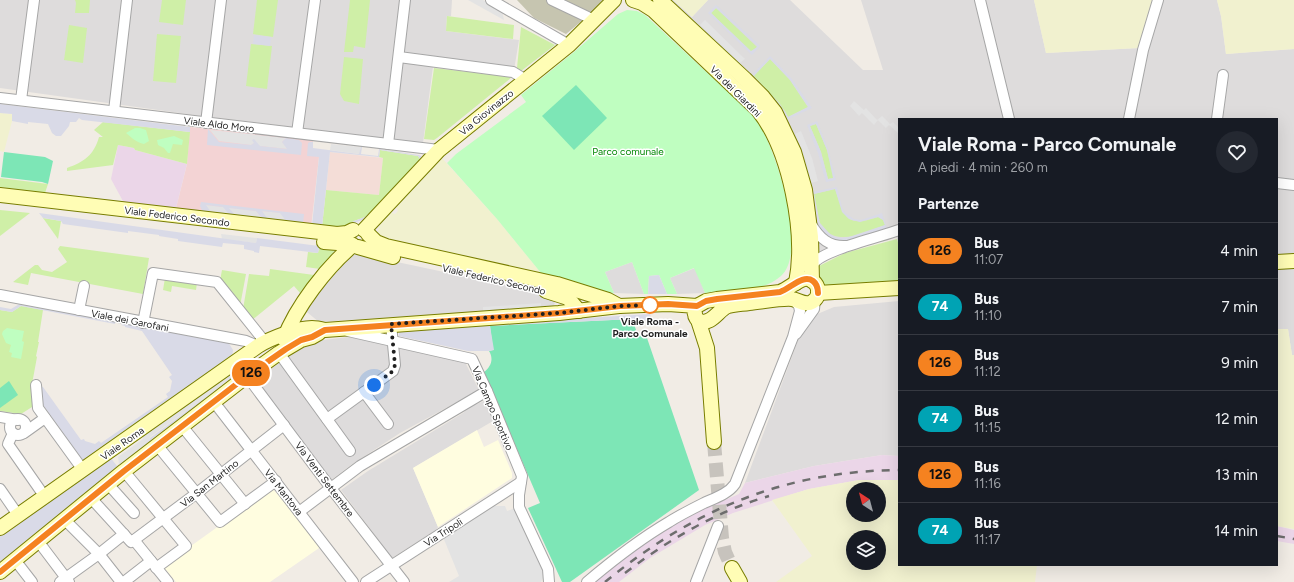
<!DOCTYPE html>
<html lang="it">
<head>
<meta charset="utf-8">
<style>
	body { margin:0; font-family:Figtree,sans-serif; background:#242831; color:#f1f3f6; height:100vh; display:flex; flex-direction:column; font-size:15px; white-space:nowrap }
	* { box-sizing:border-box; margin:0 }
	p { font-size:13px; color:#9ea1a6 }
	.icon { flex:none; width:22px; height:22px; fill:none; stroke:currentColor; stroke-width:2; stroke-linecap:round; stroke-linejoin:round }
	.map { position:relative; flex:1; overflow:hidden }
	.sheet { position:absolute; left:898px; top:118px; width:380px; height:448px; display:flex; flex-direction:column; background:#171b24; border-radius:0px; box-shadow:0 4px 16px #0002 }
	.sheet>* { flex:none }
	.badge { padding:0 8px; border-radius:13px; font-size:14px; line-height:26px }
	.needle { width:26px; rotate:324deg }
	.tools { position:absolute; left:846px; top:482px; display:grid; gap:8px }
	.tools a { display:grid; place-items:center; width:40px; height:40px; border-radius:50%; background:#171b24; box-shadow:0 4px 16px #0002; font-size:20px }
	.you { position:absolute; width:20px; height:20px; margin:-10px; border:3px solid #fff; border-radius:50%; background:#1a73e8; box-shadow:0 0 0 6px #1a73e833 }
	.map>.badge { position:absolute; translate:-50% -50%; box-shadow:0 0 0 2px #fff }
	h2 { padding:0 20px; font-size:15px; line-height:36px }
	.round { display:grid; place-items:center; flex:none; width:42px; height:42px; border-radius:21px; background:#242831 }
	.summary { display:flex; align-items:center; justify-content:space-between; height:68px; padding:0 20px }
	h1 { font-size:19px; font-weight:700; line-height:30px }
	ul { padding:0; list-style:none }
	li { display:flex; align-items:center; gap:12px; height:56px; padding:0 20px; border-top:1px solid #363941 }
	li div { flex:1 }
	li b { display:block; font-size:15px }
	li em { font-style:normal }
	li .badge { min-width:44px; font-weight:700; text-align:center }
	.map>svg:first-child { display:block }
</style>
</head>
<body>
<div class="map">
<svg width="1294" height="582" viewBox="0 0 1294 582">
	<rect width="100%" height="100%" fill="#f1ece5"/>
	<g fill="#dedcdc">
		<polygon points="0,0 452,0 451,16 447,16 446,31 519,40 514,70 434,59 423,143 310,129 201,116 0,88"/>
		<polygon points="660,0 673,0 692,17 708,0 790,0 863,70 883,70 861,0 1034,0 1046,53 1139,48 1162,0 1217,0 1221,16 1226,54 1294,49 1294,182 1277,180 1277,119 899,119 899,246 895,232 812,265 799,169"/>
		<polygon points="1277,186 1294,187 1294,254 1277,255"/>
		<polygon points="350,252 552,295 555,303 553,307 319,322 302,308"/>
		<polygon points="1294,261 1294,355 1292,355 1288,329 1277,329 1277,262"/>
		<polygon points="632,262 644,294 614,293 605,272"/>
		<polygon points="695,268 705,293 677,294 670,278"/>
		<polygon points="899,301 899,456 882,455 814,466 745,483 800,335 815,315 834,307"/>
		<polygon points="349,337 465,362 479,390 400,433 351,465 331,480 255,378 280,361 315,341"/>
		<polygon points="484,401 493,421 413,468 438,527 436,530 392,558 341,490 368,471 463,413 470,407"/>
	</g>
	<polygon fill="#f3d3d4" points="190,127 313,140 312,148 319,157 311,228 175,212 187,164"/>
	<g fill="#ebd6e8">
		<polygon points="118,145 134,148 135,150 187,164 175,212 124,203 111,179"/>
		<polygon points="882,455 899,456 899,480 859,480 809,489 733,513 705,525 650,558 619,582 596,582 619,562 642,545 664,530 704,509 739,494 745,483 814,466"/>
		<polygon points="1277,526 1294,530 1294,544 1277,541"/>
	</g>
	<g fill="#fffde0">
		<polygon points="477,430 484,447 498,440 512,473 512,478 438,527 413,468"/>
		<polygon points="272,488 322,546 270,582 176,582 163,566"/>
	</g>
	<polygon fill="#f4ddd7" points="330,152 383,158 379,195 326,190"/>
	<polygon fill="#c6c5b0" points="517,0 603,0 589,15 566,34 534,18"/>
	<g fill="#f1f1cf" fill-rule="evenodd">
		<polygon points="673,0 708,0 692,17"/>
		<polygon points="1034,0 1152,0 1139,48 1046,53"/>
		<polygon points="1217,0 1294,0 1294,49 1226,54 1221,16"/>
		<polygon points="0,113 13,114 12,121 4,152 0,151"/>
		<polygon points="441,157 497,219 541,273 381,239 378,235 378,231 380,225 389,212 395,214 398,211 395,204 426,171 428,173 432,169 430,167"/>
		<polygon points="1277,329 1288,329 1292,355 1294,355 1294,529 1277,526"/>
		<path d="M859,480H899V565H1037L1035,582H776L812,556L772,500L809,489ZM853,489H879V515H853ZM853,537H879V563H853Z"/>
	</g>
	<g fill="#cfefa7">
		<polygon points="75,0 90,0 89,13 75,13 76,3"/>
		<polygon points="162,0 186,0 183,25 159,22"/>
		<polygon points="257,0 278,0 273,37 253,34"/>
		<polygon points="350,0 370,0 365,48 354,46 353,52 344,52"/>
		<polygon points="716,8 757,47 751,52 711,13"/>
		<polygon points="447,16 514,25 513,39 446,31"/>
		<polygon points="69,25 87,28 83,63 64,60"/>
		<polygon points="521,27 555,45 521,71 517,68"/>
		<polygon points="157,34 181,36 176,83 153,81"/>
		<polygon points="251,44 272,46 267,89 246,86"/>
		<polygon points="344,57 363,59 359,104 344,101 340,94"/>
		<polygon points="770,59 790,80 808,107 788,117 785,111 753,76"/>
		<polygon points="434,68 512,77 437,138 434,140 424,139"/>
		<path d="M103,122L190,132L187,164L135,150L134,148L118,145L113,165L67,171V168C84,162 94,155 99,137H103L94,130Z"/>
		<polygon points="816,124 827,150 834,178 828,179 821,152 810,126"/>
		<polygon points="380,150 418,156 420,159 372,211 365,217 354,221 342,228 322,227 326,190 379,195 383,158 379,157"/>
		<polygon points="0,178 48,184 45,193 0,187"/>
		<path d="M835,189C845,217 845,228 878,217L883,220L885,225C868,231 842,245 826,231C824,229 820,225 819,221C817,213 816,203 814,194Z"/>
		<polygon points="0,210 30,213 0,236"/>
		<polygon points="43,218 61,221 58,239"/>
		<polygon points="897,239 899,246 899,281 821,287 819,266 845,253"/>
		<polygon points="60,246 149,258 143,294 31,273 28,285 13,282 35,265 38,265 42,270 52,272 67,262 58,249"/>
		<polygon points="319,248 336,250 320,269 306,267 308,252 318,253"/>
		<polygon points="270,269 314,275 300,293 294,286 252,320 243,309 249,274 269,276"/>
		<polygon points="222,270 246,274 240,306 220,281"/>
		<polygon points="165,278 197,283 196,290 172,286 171,292 163,290"/>
		<polygon points="21,306 43,310 38,342 39,342 36,356 37,357 32,384 32,407 21,414 0,411 0,310 12,312"/>
	</g>
	<g fill="#bffec0">
		<path d="M627,10L637,11L645,15L744,107C750,113 756,119 760,126C777,153 808,252 781,276C762,293 729,291 705,293L694,268L670,278L677,294H667L659,275L649,276L648,294H644L632,262L605,272L614,293L600,291L541,273L497,219L447,163L456,154L526,102L521,95L574,52L618,14Z"/>
		<path d="M135,128H140L146,130L149,141L144,144C136,142 132,138 126,133Z"/>
		<polygon points="174,136 183,140 182,145 173,144 170,153 168,153 164,148 158,145 157,140"/>
		<polygon points="7,328 24,331 22,341 24,342 21,359 11,357 12,353 9,352 11,345 6,343 2,334 3,331"/>
	</g>
	<g fill="#7de6b6">
		<polygon points="576,85 607,118 574,150 542,116"/>
		<polygon points="4,152 45,157 53,161 48,184 42,182 1,177"/>
		<path d="M633,319L634,324L636,330L635,331L643,338H647L699,490L570,582H562L528,508L540,503L484,372C491,367 494,359 489,351L493,350L490,326Z"/>
		<polygon points="9,381 18,395 0,408 0,388"/>
	</g>
	<g fill="#e3e3e3">
		<polygon points="468,0 483,0 502,10 504,20"/>
		<polygon points="705,20 745,59 740,63 700,25"/>
		<polygon points="854,101 864,110 866,108 877,120 882,116 890,124 893,122 899,128 899,134 889,125 886,128 878,120 874,125 862,113 859,116 850,106"/>
		<polygon points="210,130 286,138 282,142 288,149 260,146 254,143 251,145 219,141"/>
		<polygon points="801,131 812,158 818,181 811,183 806,161 795,134"/>
		<polygon points="331,144 361,147 360,154 330,150"/>
		<polygon points="206,205 256,211 262,218 266,218 262,211 281,213 290,226 206,215"/>
		<polygon points="221,234 257,238 256,243 222,239"/>
		<polygon points="541,303 541,307 483,311 483,307"/>
		<polygon points="227,375 229,380 150,437 149,441 119,464 118,457 143,439 143,435"/>
		<polygon points="493,506 505,506 507,511 515,508 544,571 544,576 541,582 449,582 459,576 443,537"/>
	</g>
	<g fill="#d9dae7" fill-rule="evenodd">
		<path d="M716,5L760,46L752,55L708,13ZM716,8L757,46V47L751,51L711,13Z"/>
		<polygon points="254,35 271,37 270,46 253,44"/>
		<path d="M770,56L792,79L812,108L786,120L785,119L751,76ZM770,59L790,80L808,107L788,117L780,104L754,76Z"/>
		<polygon points="0,104 190,127 190,132 82,120 79,118 76,122 70,122 69,126 61,136 56,136 52,133 48,124 28,122 28,124 12,121 12,114 0,113"/>
		<path d="M817,121L828,149L836,180L826,182L818,153L807,125ZM816,124L827,150L833,178L828,179L821,152L810,126Z"/>
		<polygon points="208,129 219,142 251,145 254,143 252,140 254,139 260,146 287,149 282,142 286,138 299,140 302,143 301,155 207,145"/>
		<path d="M310,142H313V148L359,154L361,147H362L361,154L378,156L379,149L419,155L421,156L422,159L421,162L381,204L365,219L354,223L343,229L331,230L314,228L312,225L319,157L307,156L308,143ZM380,150L418,156L420,159L385,198L372,211L365,217L354,221L342,228L322,227L330,152L379,157Z"/>
		<path d="M837,187L842,207L845,213L854,219L861,220L882,213L887,229L844,242L834,241L825,236L816,225L812,192ZM835,189L842,212L849,219L860,222L878,217L883,220L885,225L849,237L842,238L835,237L830,234L820,223L814,194Z"/>
		<polygon points="201,202 304,214 303,224 290,226 280,213 262,211 267,218 262,218 256,211 229,208 234,214 229,214 223,207 206,205 211,212 206,215 187,211 187,210 203,212 200,206"/>
		<polygon points="39,213 256,243 257,238 319,246 335,247 338,250 322,269 320,269 336,249 319,248 318,253 260,246 259,253 254,252 254,251 244,249 244,245 223,243 222,247 178,241 178,239 159,236 159,235 128,231 128,233 63,224 61,221 43,218"/>
		<polygon points="659,275 667,294 648,294 649,276"/>
		<polygon points="21,303 115,321 115,324 21,306 12,312 0,310 0,307 11,309"/>
		<polygon points="650,314 652,320 634,321 633,319 490,326 494,350 489,351 468,351 399,336 399,330"/>
		<polygon points="124,323 228,342 233,350 232,358 83,461 41,402 40,386 43,387 81,440 84,439 85,441 95,444 99,441 101,443 168,397 166,394 170,391 172,381 169,377 172,375 142,331 125,327 125,326 121,325"/>
		<polygon points="235,370 238,377 152,439 151,442 0,565 0,534 110,457 117,466 149,441 150,438 229,380 227,375"/>
	</g>
	<g fill="none" stroke-linecap="round" stroke-linejoin="round">
		<polyline stroke="#c7c3bd" stroke-width="14" stroke-dasharray="14 7" stroke-linecap="butt" points="714,442 722,538 725,552 732,568"/>
		<defs>
			<g id="street">
				<polyline points="491,0 569,45"/>
				<polyline points="552,0 594,20"/>
				<polyline points="980,0 1009,119"/>
				<polyline points="399,57 513,72 526,80"/>
				<polyline points="0,98 439,150"/>
				<polyline points="21,100 34,0"/>
				<polyline points="114,111 127,0"/>
				<polyline points="1129,119 1143,50 1158,0"/>
				<polyline points="1217,119 1223,75"/>
				<polyline points="206,123 221,0"/>
				<polyline points="297,133 315,0"/>
				<polyline points="388,144 405,0"/>
				<polyline points="1277,183 1294,185"/>
				<path d="M811,224C819,238 829,247 846,246"/>
				<path d="M812,265C822,250 880,237 899,230"/>
				<polyline points="0,295 246,341 258,346"/>
				<polyline points="79,310 84,286"/>
				<polyline points="143,323 153,273 217,282 265,342"/>
				<polyline points="348,331 472,359 487,391 522,476 519,495 519,507 548,569 549,582"/>
				<polyline points="796,334 814,309 815,300"/>
				<polyline points="279,353 350,451"/>
				<polyline points="247,376 330,487 404,582"/>
				<polyline points="36,385 38,408 83,470"/>
				<polyline points="364,392 388,424"/>
				<polyline points="214,402 353,582"/>
				<polyline points="0,417 18,420"/>
				<polyline points="327,419 393,371 395,365 391,324"/>
				<circle cx="18" cy="427" r="8"/>
				<polyline points="182,426 245,504"/>
				<polyline points="13,433 8,444 45,497"/>
				<polyline points="24,433 45,418"/>
				<polyline points="157,445 220,522 276,481"/>
				<polyline points="124,471 186,546 156,568"/>
				<polyline points="108,484 134,513"/>
				<polyline points="0,489 18,515"/>
				<polyline points="91,498 131,542 134,540 168,582"/>
				<polyline points="299,512 360,466 487,391"/>
				<polyline points="65,520 99,554 121,582"/>
				<polyline points="134,540 197,493 284,425"/>
				<polyline points="38,541 69,582"/>
				<polyline points="15,560 32,582"/>
				<polyline points="60,582 99,554 124,534"/>
				<polyline points="124,582 151,561"/>
				<polyline points="366,582 521,482"/>
				<path d="M587,582C613,560 640,539 669,522C680,515 692,509 704,503C715,498 728,494 735,484L793,337L800,311L799,306L794,300"/>
				<polyline points="696,582 718,526"/>
			</g>
			<g id="secondary">
				<path d="M633,0L642,3L653,10L758,110C790,150 806,233 796,283"/>
				<polyline points="660,0 745,79 763,97 775,112 794,152 805,190 811,237 812,281"/>
				<polyline points="0,195 337,234 347,233 353,230"/>
				<polyline points="364,230 439,150 569,45 614,0"/>
				<polyline points="368,234 376,242 386,246 557,284 608,300 619,306"/>
				<polyline points="324,242 351,244"/>
				<polyline points="358,247 393,257"/>
				<polyline points="1277,262 1294,261"/>
				<polyline points="546,291 568,298 579,311"/>
				<polyline points="818,293 899,288"/>
				<polyline points="698,320 707,348 714,442"/>
				<path d="M284,339C296,307 326,268 353,245"/>
				<path d="M0,528L258,346C271,338 297,328 312,328C316,328 321,329 325,330L559,313L619,306L668,304L697,306L706,301L717,299L780,292C788,289 798,280 804,279C817,277 824,295 812,302C805,306 799,300 792,299C780,298 762,302 749,303C742,304 735,304 728,306C719,309 711,326 700,321C697,320 695,317 695,314C694,311 695,308 697,306"/>
				<polyline points="732,568 740,582"/>
				<polyline points="0,572 124,471 247,376 279,353 301,340 312,337 319,333"/>
			</g>
		</defs>
		<use href="#street" stroke="#a6a6a6" stroke-width="12"/>
		<use href="#secondary" stroke="#787d00" stroke-width="16"/>
		<use href="#street" stroke="#fff" stroke-width="10"/>
		<use href="#secondary" stroke="#fffdb5" stroke-width="14"/>
		<g stroke="#6d6d6d" stroke-width="2.5" stroke-dasharray="8 8" stroke-linecap="butt">
			<polyline points="1277,536 1294,539"/>
			<path d="M625,573C668,540 717,511 769,496"/>
			<path d="M605,582C693,510 784,471 899,470"/>
		</g>
	</g>
	<g fill="none" stroke-linecap="round" stroke-linejoin="round">
		<defs>
			<path id="line" d="M0,572L124,471L247,376L286,349L301,340L312,337L325,330L559,313L620,306L668,304L697,306L706,301L717,299L780,292C791,288 803,274 813,281C817,284 818,288 818,293"/>
		</defs>
		<use href="#line" stroke="#fff" stroke-width="9"/>
		<use href="#line" stroke="#f58220" stroke-width="6"/>
		<polyline stroke="#1f1f1f" stroke-width="4" stroke-dasharray="0 7.2" points="374,385 393,371 395,365 391,324 559,313 620,306 650,305"/>
	</g>
	<circle fill="#fff" stroke="#f58220" stroke-width="2" cx="650" cy="305" r="8"/>
	<g text-anchor="middle" stroke-width="3" stroke-linejoin="round" paint-order="stroke">
		<g font-size="10" fill="#1f1f1f" stroke="#fff">
			<text transform="translate(736 91) rotate(45)" y="4">Via dei Giardini</text>
			<text transform="translate(486 112) rotate(-39)" y="4">Via Giovinazzo</text>
			<text transform="translate(219 124) rotate(7)" y="4">Viale Aldo Moro</text>
			<text transform="translate(177 216) rotate(7)" y="4">Viale Federico Secondo</text>
			<text transform="translate(494 279) rotate(13)" y="4">Viale Federico Secondo</text>
			<text transform="translate(130 320) rotate(11)" y="4">Viale dei Garofani</text>
			<text transform="translate(493 408) rotate(67)" y="4">Via Campo Sportivo</text>
			<text transform="translate(122 443) rotate(-35)" y="4">Viale Roma</text>
			<text transform="translate(325 479) rotate(53)" y="4">Via Venti Settembre</text>
			<text transform="translate(209 483) rotate(-38)" y="4">Via San Martino</text>
			<text transform="translate(284 492) rotate(52)" y="4">Via Mantova</text>
			<text transform="translate(443 532) rotate(-33)" y="4">Via Tripoli</text>
		</g>
		<g font-size="10" fill="#038805" stroke="#fff">
			<text x="628" y="155">Parco comunale</text>
		</g>
		<g font-size="10" font-weight="bold" fill="#1f1f1f" stroke="#fff">
			<text x="650" y="325">Viale Roma -<tspan x="650" dy="12">Parco Comunale</tspan></text>
		</g>
	</g>
</svg>
<div class="tools">
<a><svg class="needle" viewBox="-14 -14 28 28"><path d="M0-13l5 13h-10z" fill="#e53935"/><path d="M0 13l5-13h-10z" fill="#9ea1a6"/></svg></a>
<a><svg class="icon" aria-label="layers" viewBox="0 0 24 24"><path d="M12 4l9 5-9 5-9-5zM3 14l9 5 9-5"/></svg></a>
</div>
<div class="you" style="left:374px;top:385px"></div>
<b class="badge" style="left:251px;top:373px;background:#f58220;color:#111">126</b>
<section class="sheet">
<div class="summary"><div><h1>Viale Roma - Parco Comunale</h1><p>A piedi · 4 min · 260 m</p></div><a class="round"><svg class="icon" aria-label="heart" viewBox="0 0 24 24"><path d="M12 20l-8-8c-3-5 5-10 8-4 3-6 11-1 8 4z"/></svg></a></div>
<h2>Partenze</h2>
<ul>
<li><span class="badge" style="background:#f58220;color:#111">126</span><div><b>Bus</b><p>11:07</p></div><em>4 min</em></li>
<li><span class="badge" style="background:#00a3b4;color:#fff">74</span><div><b>Bus</b><p>11:10</p></div><em>7 min</em></li>
<li><span class="badge" style="background:#f58220;color:#111">126</span><div><b>Bus</b><p>11:12</p></div><em>9 min</em></li>
<li><span class="badge" style="background:#00a3b4;color:#fff">74</span><div><b>Bus</b><p>11:15</p></div><em>12 min</em></li>
<li><span class="badge" style="background:#f58220;color:#111">126</span><div><b>Bus</b><p>11:16</p></div><em>13 min</em></li>
<li><span class="badge" style="background:#00a3b4;color:#fff">74</span><div><b>Bus</b><p>11:17</p></div><em>14 min</em></li>
</ul>
</section>
</div>
</body>
</html>
